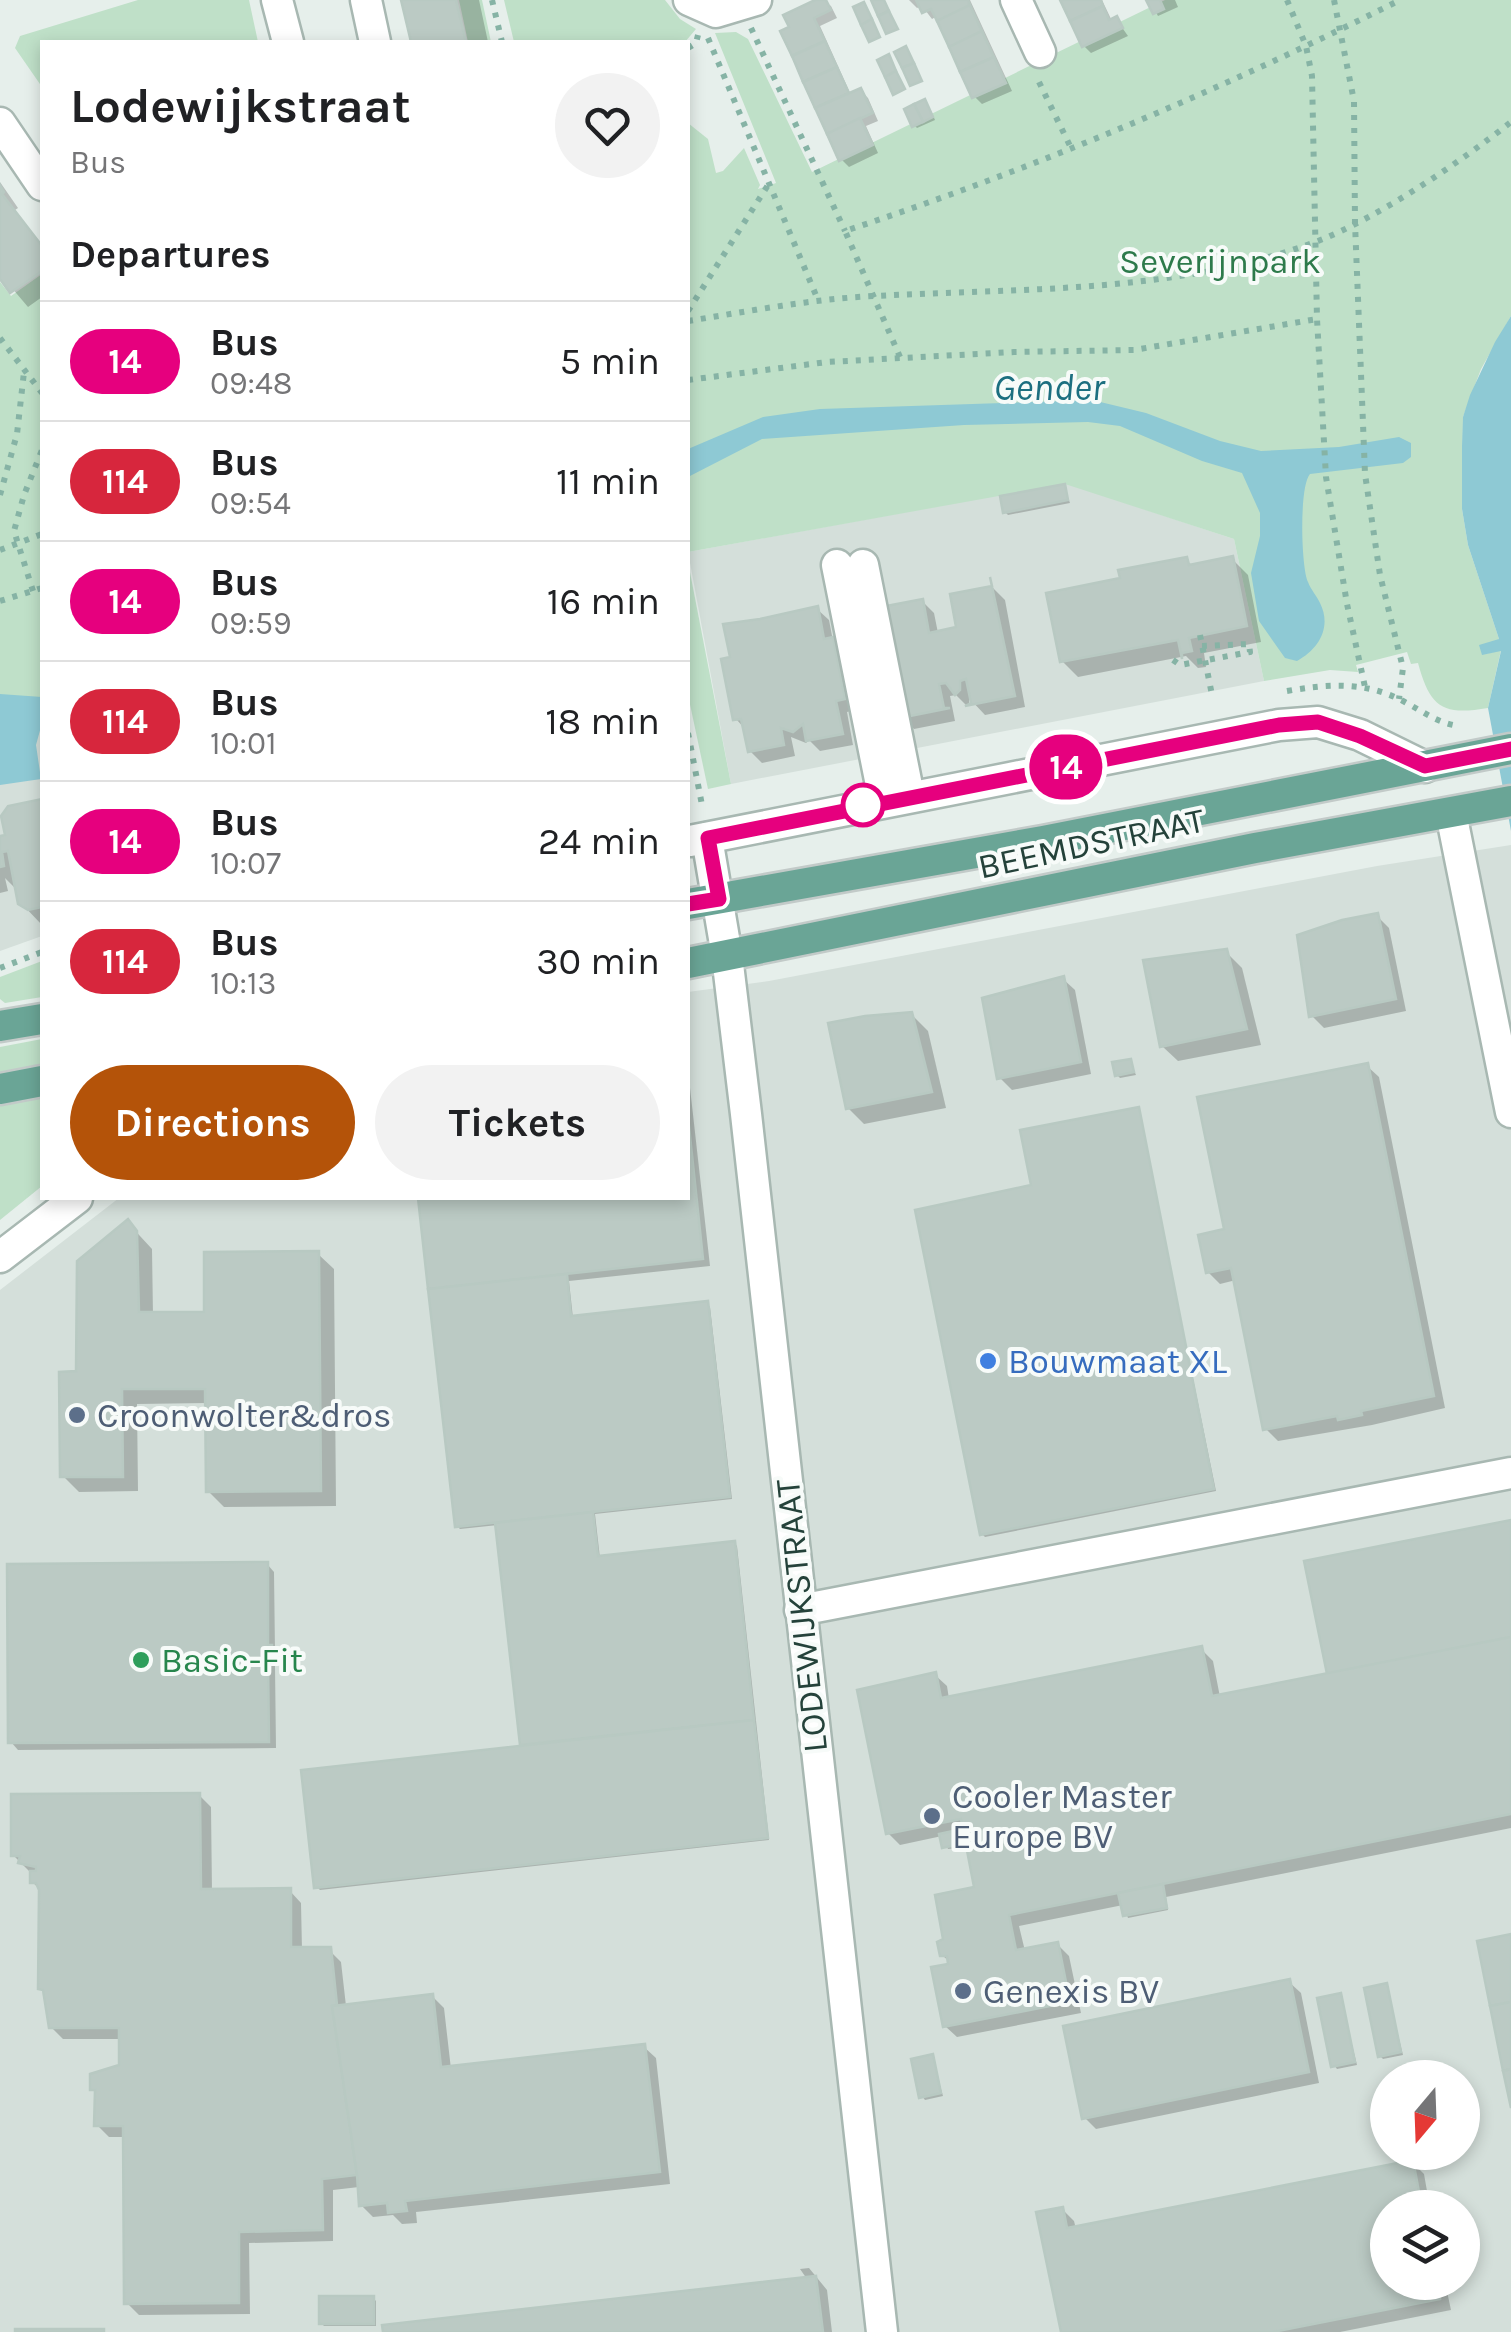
<!DOCTYPE html>
<html lang="en">
<head>
<meta charset="utf-8">
<style>
	body { margin:0; font-family:Karla,sans-serif; background:#f2f2f2; color:#202124; height:100vh; display:flex; flex-direction:column; font-size:38px; white-space:nowrap }
	* { box-sizing:border-box; margin:0 }
	p { font-size:32px; color:#757577 }
	.icon { flex:none; width:55px; height:55px; fill:none; stroke:currentColor; stroke-width:2; stroke-linecap:round; stroke-linejoin:round }
	.map { position:relative; flex:1; overflow:hidden }
	.details { position:absolute; left:40px; top:40px; width:650px; height:1160px; display:flex; flex-direction:column; background:#fff; border-radius:0px; box-shadow:0 5px 15px #0003 }
	.details>* { flex:none }
	.badge { padding:0 20px; border-radius:32px; font-size:35px; line-height:65px }
	.needle { width:65px; rotate:199deg }
	.fabs { position:absolute; left:1370px; top:2060px; display:grid; gap:20px }
	.fabs a { display:grid; place-items:center; width:110px; height:110px; border-radius:50%; background:#fff; box-shadow:0 5px 15px #0003; font-size:50px }
	.map>.badge { position:absolute; translate:-50% -50%; box-shadow:0 0 0 5px #fff }
	h2 { padding:0 30px; font-size:38px; line-height:90px }
	.round { display:grid; place-items:center; flex:none; width:105px; height:105px; border-radius:52px; background:#f2f2f2 }
	.overview { display:flex; align-items:center; justify-content:space-between; height:170px; padding:0 30px }
	h1 { font-size:48px; font-weight:700; line-height:75px }
	.cta { display:flex; gap:20px; margin-top:auto; padding:20px 30px }
	.cta a { flex:1; height:115px; border-radius:60px; background:#b45309; color:#fff; font-size:40px; font-weight:700; line-height:115px; text-align:center }
	.cta a+a { background:#f2f2f2; color:#202124 }
	ul { padding:0; list-style:none }
	li { display:flex; align-items:center; gap:30px; height:120px; padding:0 30px; border-top:2px solid #e0e0e0 }
	li div { flex:1 }
	li b { display:block; font-size:38px }
	li em { font-style:normal }
	li .badge { min-width:110px; font-weight:700; text-align:center }
	.map>svg:first-child { display:block }
</style>
</head>
<body>
<div class="map">
<svg width="1511" height="2332" viewBox="0 0 1511 2332">
	<rect width="100%" height="100%" fill="#e6efeb"/>
	<g fill="#d4dfda" fill-rule="evenodd">
		<polygon points="1065,483 1234,539 1264,681 731,784 688,552"/>
		<polygon points="42,721 42,936 0,951 0,724"/>
		<path d="M1511,845V2332H0V1290L119,1198H688V992L769,981L1377,866ZM1388,2078H1462V2152H1388ZM1388,2208H1462V2282H1388Z"/>
	</g>
	<g fill="#bfe0c8">
		<polygon points="138,0 249,0 258,42 42,42 42,87 15,48 20,36"/>
		<polygon points="459,0 482,0 491,42 468,42"/>
		<polygon points="504,0 665,0 680,19 696,29 685,42 514,42"/>
		<path d="M1165,0H1511V316L1481,369L1463,417L1462,509L1468,545L1499,639L1485,654L1501,650L1488,708C1442,716 1430,707 1418,663L1411,664L1407,652L1356,665L1358,672L1330,670L1264,681L1234,539L1065,484L688,552V123L708,139L716,173L723,171L744,148L760,185L758,189L776,183L715,33L736,32L748,39L812,172Z"/>
		<polygon points="42,274 42,721 0,724 0,282 11,296"/>
		<polygon points="688,562 731,784 708,789 688,695"/>
		<polygon points="42,961 42,997 5,1003 0,999 0,977"/>
		<polygon points="42,1039 42,1066 0,1073 0,1047"/>
		<polygon points="42,1095 42,1186 0,1220 0,1102"/>
	</g>
	<g fill="#8ec9d4">
		<polygon points="1511,316 1511,831 1488,708 1501,651 1482,655 1479,645 1499,639 1468,545 1462,509 1462,446 1463,417 1470,395 1495,342"/>
		<path d="M1092,400L1146,413L1220,441L1261,451L1339,447L1399,437L1411,443V457L1403,463L1310,474C1299,486 1301,567 1308,582C1311,590 1317,596 1320,603C1332,627 1319,649 1297,661L1285,658L1259,621L1251,573L1260,536V513L1242,473L1202,461L1120,426L1088,422L964,425L762,439L688,477V449L763,417L820,409Z"/>
		<polygon points="0,694 42,697 42,723 36,745 41,779 0,785"/>
	</g>
	<g fill="#0003">
		<polygon points="404,0 479,0 488,42 413,42"/>
		<polygon points="821,0 831,6 837,18 820,26 851,95 860,90 868,98 878,121 866,126 878,153 849,167 841,159 783,32"/>
		<polygon points="909,0 970,0 1012,91 982,104 975,97 937,16 932,19 922,6 917,8"/>
		<polygon points="1063,0 1102,0 1112,21 1116,19 1128,36 1091,53 1084,46"/>
		<polygon points="1149,0 1175,0 1178,7 1158,16"/>
		<polygon points="928,105 935,120 917,128 914,125"/>
		<polygon points="0,182 18,208 15,210 42,246 42,297 28,307 0,274"/>
		<polygon points="1064,487 1070,503 1008,515 1005,512"/>
		<polygon points="1232,559 1248,575 1261,642 1204,653 1206,667 1198,668 1186,656 1078,677 1062,661 1123,580 1186,560 1193,566"/>
		<polygon points="993,588 1005,600 1025,707 985,715 969,698 969,705 966,705 956,695 950,696 955,721 914,729 903,717 922,601 934,613 938,633 959,629 953,596"/>
		<polygon points="817,609 829,620 833,641 844,652 855,710 847,712 853,745 820,751 809,740 806,743 791,737 795,756 762,763 750,751 746,730 736,719"/>
		<polygon points="42,802 42,925 21,903 18,891 5,878 8,891 0,893 0,839 8,837 9,809"/>
		<polygon points="1377,916 1389,928 1406,1011 1324,1028 1312,1016"/>
		<polygon points="1226,952 1242,968 1261,1045 1178,1061 1162,1046"/>
		<polygon points="1063,979 1075,990 1091,1074 1012,1090 1000,1078"/>
		<polygon points="912,1015 928,1031 946,1108 864,1124 848,1108"/>
		<polygon points="1130,1061 1136,1075 1120,1078 1117,1075"/>
		<polygon points="1367,1066 1379,1077 1445,1408 1372,1425 1278,1441 1266,1429 1236,1280 1220,1284 1208,1272"/>
		<polygon points="688,1070 710,1266 569,1281 573,1318 707,1304 710,1307 732,1499 595,1514 600,1558 734,1543 737,1546 769,1840 320,1890 317,1887 522,1747 498,1525 460,1529 457,1526 421,1198 688,1198"/>
		<polygon points="1138,1109 1216,1491 985,1537 982,1534 1034,1187"/>
		<polygon points="128,1223 152,1249 153,1315 207,1315 318,1254 334,1269 336,1506 224,1507 208,1491 208,1403 137,1404 138,1491 79,1492 63,1476 79,1374"/>
		<polygon points="1511,1522 1511,1828 1166,1897 1168,1910 1128,1918 1123,1905 1019,1926 1025,1951 1057,1944 1069,1956 1081,2013 957,2037 945,2026 953,1965 942,1955 977,1889 966,1832 953,1834 958,1848 948,1849 942,1836 900,1845 888,1833 935,1675 947,1686 949,1699 1201,1649 1213,1661 1220,1697 1330,1676"/>
		<polygon points="267,1564 274,1572 275,1652 278,1665 275,1666 276,1748 18,1750 11,1742"/>
		<polygon points="199,1795 211,1807 212,1892 290,1891 301,1903 302,1950 329,1950 341,1962 346,2006 432,1996 444,2008 451,2069 644,2047 656,2058 670,2184 416,2212 417,2223 402,2224 393,2215 373,2217 361,2205 359,2187 333,2190 333,2241 249,2243 250,2314 139,2315 127,2303 126,2137 109,2137 97,2125 97,2094 93,2089 122,2067 122,2039 63,2039 51,2027 42,1891 32,1882 32,1874 13,1855"/>
		<polygon points="1289,1982 1301,1993 1319,2083 1096,2129 1084,2117"/>
		<polygon points="1386,1986 1403,2055 1383,2059 1380,2056"/>
		<polygon points="1340,1995 1357,2065 1337,2069 1334,2065"/>
		<polygon points="932,2057 943,2096 925,2100 922,2096"/>
		<polygon points="1412,2162 1424,2174 1430,2208 1388,2208 1388,2282 1445,2282 1451,2310 1340,2332 1064,2332 1062,2209 1074,2221 1076,2229"/>
		<polygon points="809,2268 827,2290 832,2332 386,2332 807,2279 800,2269"/>
		<polygon points="373,2298 376,2301 376,2326 324,2326 321,2323"/>
	</g>
	<g fill="#bbcac4" stroke="#b8c9c2" stroke-width="2.5">
		<polygon points="401,0 456,0 466,42 411,42"/>
		<polygon points="815,0 826,0 831,10 814,18 825,41 792,56 780,31 789,27 783,15"/>
		<polygon points="871,0 884,0 889,11 878,16"/>
		<polygon points="916,0 968,0 970,5 937,21 931,9 922,13"/>
		<polygon points="1060,0 1101,0 1103,6 1070,21"/>
		<polygon points="1146,0 1160,0 1164,9 1153,14"/>
		<polygon points="864,2 872,19 861,25 853,7"/>
		<polygon points="970,5 982,31 949,47 937,21"/>
		<polygon points="1103,6 1109,20 1117,16 1123,28 1082,47 1070,21"/>
		<polygon points="889,11 898,29 886,34 878,16"/>
		<polygon points="872,19 880,37 869,42 861,25"/>
		<polygon points="982,31 994,57 960,72 949,47"/>
		<polygon points="825,41 837,67 803,82 792,56"/>
		<polygon points="906,46 914,63 902,68 894,52"/>
		<polygon points="889,54 896,71 885,77 877,60"/>
		<polygon points="994,57 1006,83 972,98 960,72"/>
		<polygon points="914,63 922,81 910,86 902,68"/>
		<polygon points="837,67 849,93 815,108 803,82"/>
		<polygon points="896,71 905,89 893,95 885,77"/>
		<polygon points="861,88 873,113 827,134 815,108"/>
		<polygon points="925,99 933,117 923,122 914,104"/>
		<polygon points="914,104 923,122 912,127 904,109"/>
		<polygon points="860,118 873,145 839,161 827,134"/>
		<polygon points="0,185 4,192 2,194 42,246 42,271 10,293 0,279"/>
		<polygon points="1065,484 1068,500 1003,513 1000,496"/>
		<polygon points="1233,556 1247,626 1189,638 1192,651 1182,653 1182,659 1178,640 1060,662 1046,593 1120,578 1118,570 1187,557 1189,565"/>
		<polygon points="990,577 1015,696 965,706 971,703 966,679 960,681 960,690 955,695 946,683 939,684 944,708 950,708 900,718 881,607 923,599 929,633 956,627 950,594 992,586"/>
		<polygon points="818,606 824,639 833,637 845,699 836,701 843,734 806,741 803,724 793,732 781,728 784,745 748,752 741,719 733,720 721,659 730,657 723,624 760,619"/>
		<polygon points="42,799 42,907 28,910 18,904 8,851 2,852 4,866 0,867 0,836 5,835 1,816 8,806"/>
		<polygon points="1378,913 1396,999 1309,1017 1297,935 1342,920"/>
		<polygon points="1227,949 1247,1029 1160,1047 1143,960"/>
		<polygon points="1064,976 1081,1062 997,1079 982,998"/>
		<polygon points="912,1012 932,1092 846,1109 828,1023 865,1016"/>
		<polygon points="1131,1059 1134,1072 1115,1076 1112,1062"/>
		<polygon points="1368,1063 1434,1396 1361,1411 1362,1415 1338,1420 1337,1416 1263,1430 1231,1268 1206,1273 1198,1235 1224,1229 1197,1097"/>
		<polygon points="1139,1107 1214,1489 980,1535 915,1210 1031,1185 1020,1130"/>
		<polygon points="688,1117 703,1259 428,1289 418,1198 688,1198"/>
		<polygon points="128,1219 137,1231 139,1312 204,1312 204,1252 319,1251 321,1491 206,1492 205,1389 122,1389 123,1477 60,1477 59,1372 76,1371 77,1261"/>
		<polygon points="567,1274 571,1316 708,1301 730,1497 455,1527 428,1289"/>
		<polygon points="593,1512 598,1556 735,1541 754,1720 520,1745 495,1523"/>
		<polygon points="1511,1520 1511,1637 1327,1674 1304,1561"/>
		<polygon points="268,1562 268,1645 272,1645 272,1658 268,1659 269,1742 8,1743 7,1564"/>
		<polygon points="1511,1637 1511,1814 1009,1915 1016,1950 1058,1942 1070,2002 943,2027 931,1967 948,1964 947,1956 940,1956 937,1942 943,1939 935,1895 974,1887 961,1819 886,1834 857,1690 936,1672 941,1698 1202,1646 1212,1696"/>
		<polygon points="754,1720 768,1838 314,1888 301,1770"/>
		<polygon points="200,1793 201,1889 291,1888 291,1947 331,1947 337,2005 332,2006 357,2175 322,2179 323,2230 239,2232 239,2303 124,2304 123,2126 94,2126 95,2090 90,2090 90,2074 119,2065 119,2028 49,2028 43,1990 38,1989 39,1890 36,1883 30,1883 30,1871 36,1871 36,1867 18,1863 20,1856 11,1856 11,1794"/>
		<polygon points="953,1831 956,1845 942,1848 939,1834"/>
		<polygon points="1163,1884 1167,1908 1123,1916 1118,1893"/>
		<polygon points="1511,1934 1511,2002 1490,2006 1477,1941"/>
		<polygon points="1290,1979 1309,2072 1082,2119 1063,2026"/>
		<polygon points="1387,1983 1401,2052 1378,2057 1364,1988"/>
		<polygon points="1341,1993 1355,2062 1331,2067 1317,1998"/>
		<polygon points="433,1994 441,2067 645,2044 660,2172 405,2201 407,2211 388,2213 387,2203 359,2206 357,2175 332,2006"/>
		<polygon points="1511,2002 1511,2069 1503,2071 1490,2006"/>
		<polygon points="933,2054 941,2093 919,2098 911,2059"/>
		<polygon points="1511,2069 1511,2108 1503,2071"/>
		<polygon points="1413,2160 1422,2208 1388,2208 1388,2282 1437,2282 1440,2299 1273,2332 1061,2332 1036,2212 1063,2207 1067,2228"/>
		<polygon points="816,2276 823,2332 383,2332 382,2325"/>
		<rect x="319" y="2296" width="55" height="28"/>
		<rect x="15" y="2329" width="89" height="3"/>
	</g>
	<g fill="none" stroke-linecap="round" stroke-linejoin="round">
		<defs>
			<g id="minor">
				<polyline points="277,0 288,42"/>
				<polyline points="366,0 375,42"/>
				<polyline points="689,0 716,12 756,0"/>
				<polyline points="1016,0 1040,52"/>
				<polyline points="0,123 42,185"/>
				<polyline points="837,565 884,800"/>
				<polyline points="863,565 909,796"/>
				<polyline points="1451,813 1511,1112"/>
				<polyline points="707,838 727,956 746,1114 882,2332"/>
				<polyline points="690,841 1279,725 1318,722 1360,735 1425,767"/>
				<polyline points="0,1257 77,1198"/>
				<polyline points="800,1610 1511,1473"/>
			</g>
			<g id="major">
				<polyline points="688,904 1043,841 1511,749"/>
				<polyline points="688,963 1255,848 1511,801"/>
				<polyline points="0,1026 42,1019"/>
				<polyline points="0,1089 42,1081"/>
			</g>
		</defs>
		<use href="#minor" stroke="#a8b8b2" stroke-width="35"/>
		<use href="#major" stroke="#c2cac8" stroke-width="35"/>
		<g stroke="#86b3a5" stroke-width="6" stroke-dasharray="5 8" stroke-linecap="butt">
			<polyline points="492,0 502,42"/>
			<polyline points="1287,0 1306,46 1312,76 1317,319 1326,477 1347,604 1365,687"/>
			<polyline points="1334,0 1354,101 1355,223 1365,474 1380,575 1403,668 1399,699"/>
			<polyline points="751,28 845,231"/>
			<polyline points="708,38 818,300"/>
			<polyline points="688,48 696,43 698,35"/>
			<polyline points="1039,82 1072,150"/>
			<polyline points="688,311 768,185"/>
			<path d="M688,321C750,311 812,299 875,296C1022,288 1178,294 1318,241C1379,217 1459,163 1511,122"/>
			<polyline points="0,338 42,393"/>
			<path d="M900,357L845,231C1036,168 1221,90 1400,0"/>
			<polyline points="688,380 827,362 1014,352 1134,350 1317,319"/>
			<polyline points="0,495 17,434 24,372"/>
			<polyline points="0,550 42,534"/>
			<polyline points="33,591 14,531 24,495 42,450"/>
			<polyline points="0,601 42,588"/>
			<polyline points="1200,635 1212,695"/>
			<polyline points="1173,660 1180,665 1250,652 1249,644 1202,646"/>
			<path d="M1287,691C1328,684 1365,681 1403,701C1422,711 1439,724 1460,726"/>
			<polyline points="688,733 702,805"/>
			<polyline points="0,968 42,952"/>
		</g>
		<use href="#minor" stroke="#fff" stroke-width="30"/>
		<use href="#major" stroke="#6aa596" stroke-width="30"/>
	</g>
	<g fill="none" stroke-linecap="round" stroke-linejoin="round">
		<defs>
			<polyline id="line" points="688,904 719,899 708,838 1279,725 1318,722 1360,736 1425,766 1511,749"/>
		</defs>
		<use href="#line" stroke="#fff" stroke-width="22"/>
		<use href="#line" stroke="#e6007e" stroke-width="15"/>
	</g>
	<circle fill="#fff" stroke="#e6007e" stroke-width="5" cx="863" cy="805" r="20"/>
	<circle fill="#3f7fe0" stroke="#f7fbf9" stroke-width="4" cx="988" cy="1361" r="10"/>
	<g fill="#5c6f8a" stroke="#f7fbf9" stroke-width="4">
		<circle cx="77" cy="1415" r="10"/>
		<circle cx="932" cy="1816" r="10"/>
		<circle cx="963" cy="1991" r="10"/>
	</g>
	<circle fill="#2e9e5b" stroke="#f7fbf9" stroke-width="4" cx="141" cy="1660" r="10"/>
	<g text-anchor="middle" stroke-width="8" stroke-linejoin="round" paint-order="stroke">
		<g font-size="35" fill="#2d7a4b" stroke="#f7fbf9">
			<text x="1220" y="273">Severijnpark</text>
		</g>
		<g font-size="35" fill="#24423a" stroke="#f7fbf9">
			<text transform="translate(1091 843) rotate(-12)" y="12">BEEMDSTRAAT</text>
			<text transform="translate(801 1616) rotate(-96)" y="12">LODEWIJKSTRAAT</text>
		</g>
		<g font-size="35" fill="#366cbe" stroke="#f7fbf9" text-anchor="start">
			<text x="1008" y="1373">Bouwmaat XL</text>
		</g>
		<g font-size="35" fill="#4e5e75" stroke="#f7fbf9" text-anchor="start">
			<text x="97" y="1427">Croonwolter&amp;dros</text>
			<text x="952" y="1808">Cooler Master<tspan x="952" dy="40">Europe BV</tspan></text>
			<text x="983" y="2003">Genexis BV</text>
		</g>
		<g font-size="35" fill="#27864d" stroke="#f7fbf9" text-anchor="start">
			<text x="161" y="1672">Basic-Fit</text>
		</g>
		<g font-size="38" font-style="italic" fill="#1c6f80" stroke="#f7fbf9">
			<text x="1049" y="400">Gender</text>
		</g>
	</g>
</svg>
<div class="fabs">
<a><svg class="needle" viewBox="-14 -14 28 28"><path d="M0-13l5 13h-10z" fill="#e53935"/><path d="M0 13l5-13h-10z" fill="#757577"/></svg></a>
<a><svg class="icon" aria-label="layers" viewBox="0 0 24 24"><path d="M12 4l9 5-9 5-9-5zM3 14l9 5 9-5"/></svg></a>
</div>
<b class="badge" style="left:1066px;top:767px;background:#e6007e;color:#fff">14</b>
<section class="details">
<div class="overview"><div><h1>Lodewijkstraat</h1><p>Bus</p></div><a class="round"><svg class="icon" aria-label="heart" viewBox="0 0 24 24"><path d="M12 20l-8-8c-3-5 5-10 8-4 3-6 11-1 8 4z"/></svg></a></div>
<h2>Departures</h2>
<ul>
<li><span class="badge" style="background:#e6007e;color:#fff">14</span><div><b>Bus</b><p>09:48</p></div><em>5 min</em></li>
<li><span class="badge" style="background:#d7263d;color:#fff">114</span><div><b>Bus</b><p>09:54</p></div><em>11 min</em></li>
<li><span class="badge" style="background:#e6007e;color:#fff">14</span><div><b>Bus</b><p>09:59</p></div><em>16 min</em></li>
<li><span class="badge" style="background:#d7263d;color:#fff">114</span><div><b>Bus</b><p>10:01</p></div><em>18 min</em></li>
<li><span class="badge" style="background:#e6007e;color:#fff">14</span><div><b>Bus</b><p>10:07</p></div><em>24 min</em></li>
<li><span class="badge" style="background:#d7263d;color:#fff">114</span><div><b>Bus</b><p>10:13</p></div><em>30 min</em></li>
</ul>
<div class="cta"><a>Directions</a><a>Tickets</a></div>
</section>
</div>
</body>
</html>
